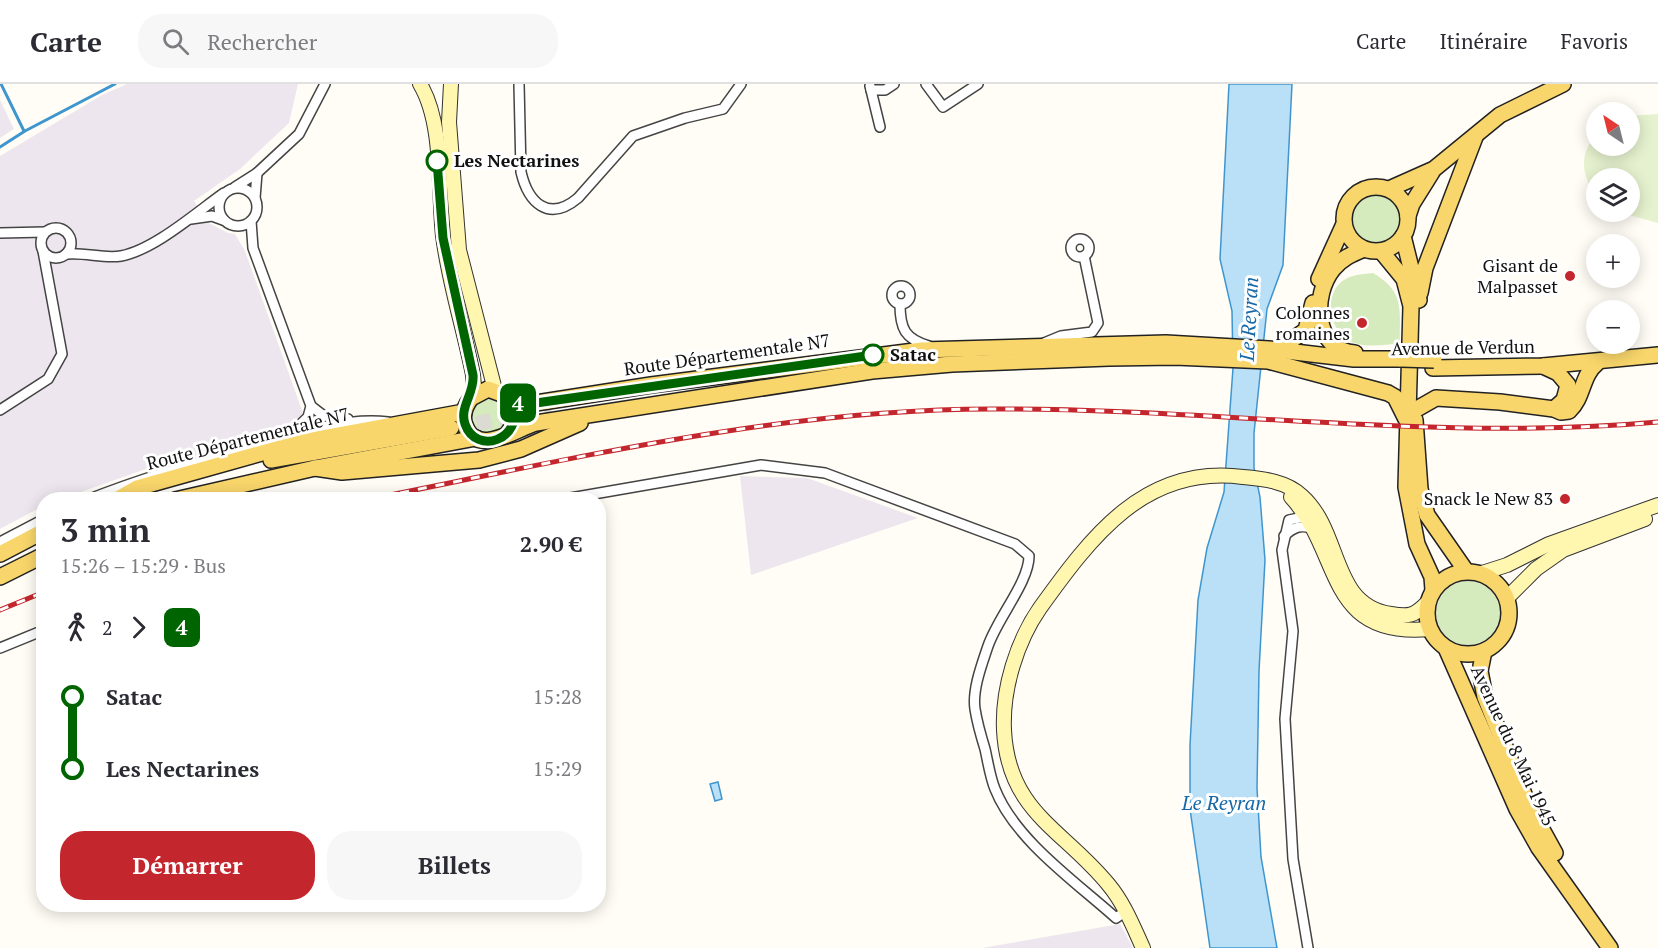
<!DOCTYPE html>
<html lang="fr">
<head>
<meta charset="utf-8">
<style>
	body { margin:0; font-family:"PT Serif",serif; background:#f7f7f7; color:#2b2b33; height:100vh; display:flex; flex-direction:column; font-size:22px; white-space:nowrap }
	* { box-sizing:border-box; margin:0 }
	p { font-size:20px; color:#7c7c81 }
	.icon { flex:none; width:33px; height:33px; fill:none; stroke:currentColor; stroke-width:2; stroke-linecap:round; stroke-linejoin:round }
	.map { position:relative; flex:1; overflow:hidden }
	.side { position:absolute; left:36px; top:408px; width:570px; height:420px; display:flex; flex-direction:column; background:#fff; border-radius:24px; box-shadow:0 3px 15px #0003 }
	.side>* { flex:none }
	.badge { padding:0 12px; border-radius:9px; font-size:21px; line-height:39px }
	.needle { width:39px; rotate:325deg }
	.tools { position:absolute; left:1586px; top:18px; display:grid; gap:12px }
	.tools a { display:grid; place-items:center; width:54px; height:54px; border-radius:50%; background:#fff; box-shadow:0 3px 15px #0003; font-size:30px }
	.map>.badge { position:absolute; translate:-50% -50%; box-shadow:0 0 0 3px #fff }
	.legs { display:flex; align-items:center; gap:9px; height:66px; padding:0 24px; font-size:20px }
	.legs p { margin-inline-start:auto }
	.headline { display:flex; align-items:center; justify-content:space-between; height:102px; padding:0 24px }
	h1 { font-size:33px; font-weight:700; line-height:45px }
	.cta { display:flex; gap:12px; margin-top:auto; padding:12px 24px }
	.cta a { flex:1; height:69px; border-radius:24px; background:#c4262e; color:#fff; font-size:24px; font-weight:700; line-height:69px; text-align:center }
	.cta a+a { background:#f7f7f7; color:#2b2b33 }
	ul { padding:0 24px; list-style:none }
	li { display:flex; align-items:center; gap:21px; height:72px; font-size:22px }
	li i { display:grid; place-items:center; width:9px; height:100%; margin:0 8px; background:currentColor }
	li i::after { content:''; width:15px; height:15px; margin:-8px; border:4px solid; border-radius:50%; background:#fff }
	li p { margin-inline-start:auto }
	li:first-child i { background:linear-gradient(#0000 50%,currentColor 0) }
	li:last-child i { background:linear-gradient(currentColor 50%,#0000 0) }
	header { display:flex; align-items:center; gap:36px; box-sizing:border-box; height:84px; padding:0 30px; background:#fff; border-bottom:2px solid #e1e1e2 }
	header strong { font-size:28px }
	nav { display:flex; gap:33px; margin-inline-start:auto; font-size:21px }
	.search { width:420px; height:54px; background:#f7f7f7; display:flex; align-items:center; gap:15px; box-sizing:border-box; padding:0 21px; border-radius:24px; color:#7c7c81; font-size:22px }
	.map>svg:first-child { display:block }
</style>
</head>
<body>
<header>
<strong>Carte</strong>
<div class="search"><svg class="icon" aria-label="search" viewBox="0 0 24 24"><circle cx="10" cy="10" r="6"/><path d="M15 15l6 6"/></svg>Rechercher</div>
<nav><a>Carte</a><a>Itinéraire</a><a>Favoris</a></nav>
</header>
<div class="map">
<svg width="1658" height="864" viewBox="0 0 1658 864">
	<rect width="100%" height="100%" fill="#fffdf5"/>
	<g fill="#eee6ef">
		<polygon points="127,0 298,0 289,39 240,85 194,117 209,139 228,149 235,150 245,167 303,329 284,346 164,384 163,379 61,415 44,416 43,422 0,445 0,72 102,11"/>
		<polygon points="0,16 14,45 0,54"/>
		<polygon points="740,392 807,394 918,434 751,491"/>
		<polygon points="1120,840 1133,864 982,864"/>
	</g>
	<g fill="#d5ebbd">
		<circle cx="1376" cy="135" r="24"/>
		<path d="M1373,189C1406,208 1399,227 1400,259C1386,261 1371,263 1358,260C1333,256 1322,218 1339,200C1347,191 1362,190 1373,189Z"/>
		<circle cx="489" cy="331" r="19"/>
		<circle cx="1468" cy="529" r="32"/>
	</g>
	<path fill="#e6f2cf" d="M1658,30V139L1618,128H1629V94H1596V111C1581,91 1579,70 1596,51V62H1629V32Z"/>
	<g fill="#b9e0f7" stroke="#3f96cf" stroke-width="1.5">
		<polygon points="1229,0 1292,0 1283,181 1267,225 1254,349 1254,384 1260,413 1265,476 1259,587 1257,704 1261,773 1277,864 1210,864 1190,725 1190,661 1198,516 1207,464 1224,408 1233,284 1232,227 1220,175"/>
		<polygon points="718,698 722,715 715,717 710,700"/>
	</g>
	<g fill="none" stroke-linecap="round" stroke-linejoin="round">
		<g stroke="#3f96cf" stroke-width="3">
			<polyline points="1,0 24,47"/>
			<polyline points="0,63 25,47 115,0"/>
		</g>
		<polyline stroke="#dbdad3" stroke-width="15" stroke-dasharray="15 8" stroke-linecap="butt" points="454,344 551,325"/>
		<defs>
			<g id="street">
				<path d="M519,0L521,88C528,118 548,139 578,114L633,52L685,34L723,25L741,0"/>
				<polyline points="926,0 943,23 978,0"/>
				<polyline points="870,2 871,6 885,6 894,0"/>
				<polyline points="871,6 880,43"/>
				<polyline points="257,89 299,50 325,0"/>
				<polyline points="235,103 257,89 255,114"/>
				<circle cx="238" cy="123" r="19"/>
				<polyline points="191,135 212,132 223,136"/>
				<polyline points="251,137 253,164 311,322 308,333 290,350"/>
				<circle cx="56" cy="159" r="15"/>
				<polyline points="0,149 45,148"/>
				<circle cx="1080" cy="164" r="9"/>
				<path d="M66,170C86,168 103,175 121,172C154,166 197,128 224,109"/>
				<circle cx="901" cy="211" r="9"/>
				<path d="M900,220C900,245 905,255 929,262"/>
				<polyline points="1044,259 1061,252 1092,248 1098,239 1084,172"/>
				<polyline points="311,322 324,332 348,335"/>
				<polyline points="0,326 48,295 62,270 43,167"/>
				<path d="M87,416C137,396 188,381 240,366C284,353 343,332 388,338"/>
				<path d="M559,416L761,381L825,389L1015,460L1029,472C1029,498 998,533 988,562C982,580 972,606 975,625C977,638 981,652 985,665C988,678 990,693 995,705C1015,756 1076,798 1116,834L1126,827"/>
				<polyline points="1308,432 1289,436 1282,466 1293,547 1285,635 1293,775 1308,864"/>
				<path d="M1284,452C1294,443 1301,440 1314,445"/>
				<polyline points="0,458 44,435"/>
				<polyline points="0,564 44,546"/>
			</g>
			<g id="secondary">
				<path d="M420,0C444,40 438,106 443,152C449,199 464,245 473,291L474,302L471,314"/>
				<polyline points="451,0 449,38 459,166 495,306"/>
				<path d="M1291,413C1343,469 1324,554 1429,545"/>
				<polyline points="1482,489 1507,481 1549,460 1658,421"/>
				<polyline points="1507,514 1536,485 1563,466 1645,435"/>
				<path d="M1143,864C1133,842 1124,819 1108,800C1063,745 1008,728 1004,646C1002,605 1017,557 1040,524C1091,453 1145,380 1243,393C1264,395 1286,397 1302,412C1343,449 1330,521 1391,530C1409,533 1414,532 1427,519"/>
			</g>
			<g id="primary">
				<circle cx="1376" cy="135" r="32"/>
				<polyline points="1389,105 1434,85 1500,31 1563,0"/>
				<polyline points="1408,132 1412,120 1432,88"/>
				<polyline points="1403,152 1419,216"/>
				<polyline points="1381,167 1404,195 1411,222 1406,403 1417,460 1432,493 1433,506"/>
				<polyline points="1319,195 1344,140"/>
				<polyline points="1420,209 1425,184 1475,53"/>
				<polyline points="1278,266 1306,246 1313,219"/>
				<path d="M1355,269C1313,266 1312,211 1333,185C1342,174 1352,170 1364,165"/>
				<polyline points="1543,282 1558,289 1568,301 1564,316 1554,325"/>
				<polyline points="1433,284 1543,282 1658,271"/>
				<polyline points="513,319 536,319 651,301 922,266 1166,259 1269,265 1354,275 1401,275"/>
				<path d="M1415,326L1436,314L1500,318L1554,325L1561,328L1569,327C1584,313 1581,292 1597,279"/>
				<polyline points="1415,336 1420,405 1427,431 1466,487"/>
				<path d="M508,349C517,337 517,324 507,312L488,305L471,314C465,322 461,331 465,341C477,374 515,345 536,339L872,287L952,280L1109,274L1175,273L1268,277L1388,309L1395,313L1406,335"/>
				<polyline points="271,376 451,344"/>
				<polyline points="315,384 342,388 479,376 521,365 580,339"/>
				<polyline points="116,416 137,404 301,358 464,328"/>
				<polyline points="175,416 315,384 476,354"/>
				<polyline points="0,470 44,447"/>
				<circle cx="1468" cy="529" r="41"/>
				<polyline points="0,493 44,471"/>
				<polyline points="1446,564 1517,725 1539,764 1610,864"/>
				<polyline points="1484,567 1480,587 1485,613 1528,720 1555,769"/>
			</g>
		</defs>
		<use href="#street" stroke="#444" stroke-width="12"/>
		<use href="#secondary" stroke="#333" stroke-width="16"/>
		<use href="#primary" stroke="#222" stroke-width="18"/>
		<use href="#street" stroke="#fff" stroke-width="9"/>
		<use href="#secondary" stroke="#fff6b0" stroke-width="14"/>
		<use href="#primary" stroke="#f9d66b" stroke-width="15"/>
		<defs>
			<g id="rail">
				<path d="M365,416C572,375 780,325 992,325C1214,324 1436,358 1658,338"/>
				<polyline points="0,526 44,508"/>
			</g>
		</defs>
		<use href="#rail" stroke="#c4262e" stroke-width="5"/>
		<use href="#rail" stroke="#fff" stroke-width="3" stroke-dasharray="9" stroke-linecap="butt"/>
		<defs>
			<polyline id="primary-bridge" points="1401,275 1434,276"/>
		</defs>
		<use href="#primary-bridge" stroke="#222" stroke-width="18" stroke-linecap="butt"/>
		<use href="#primary-bridge" stroke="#f9d66b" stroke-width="15"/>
	</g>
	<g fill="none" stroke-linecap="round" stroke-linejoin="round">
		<defs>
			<path id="line-1" d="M437,77L443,154L473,291C475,309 459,323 465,340C476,372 524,356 513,319H536L873,271"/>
		</defs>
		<use href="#line-1" stroke="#fff" stroke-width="14"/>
		<use href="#line-1" stroke="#006400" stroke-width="9"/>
	</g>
	<g fill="#fff" stroke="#006400" stroke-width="3">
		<circle cx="437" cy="77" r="10"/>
		<circle cx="873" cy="271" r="10"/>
	</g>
	<g fill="#c4262e" stroke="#fff" stroke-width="2">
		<circle cx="1570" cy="192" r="6"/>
		<circle cx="1362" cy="239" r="6"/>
		<circle cx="1565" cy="415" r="6"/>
	</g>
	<g text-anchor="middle" stroke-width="6" stroke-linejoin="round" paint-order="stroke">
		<g font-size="18" font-weight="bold" fill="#111" stroke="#fff" text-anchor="start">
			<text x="454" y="83">Les Nectarines</text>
			<text x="890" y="277">Satac</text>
		</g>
		<g font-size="18" fill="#111" stroke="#fff" text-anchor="end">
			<text x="1558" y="188">Gisant de<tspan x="1558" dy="21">Malpasset</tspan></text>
			<text x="1350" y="235">Colonnes<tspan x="1350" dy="21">romaines</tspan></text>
			<text x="1553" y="421">Snack le New 83</text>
		</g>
		<g font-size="18" fill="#111" stroke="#fff">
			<text transform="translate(1463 264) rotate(-1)" y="6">Avenue de Verdun</text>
			<text transform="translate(727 271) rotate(-8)" y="6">Route Départementale N7</text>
			<text transform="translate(248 355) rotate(-14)" y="6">Route Départementale N7</text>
			<text transform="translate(1513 662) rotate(65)" y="6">Avenue du 8 Mai 1945</text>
		</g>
		<g font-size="20" font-style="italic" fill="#1768a6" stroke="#fff">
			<text transform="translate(1249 235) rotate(-87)" y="7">Le Reyran</text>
			<text x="1224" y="726">Le Reyran</text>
		</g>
	</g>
</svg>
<div class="tools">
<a><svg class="needle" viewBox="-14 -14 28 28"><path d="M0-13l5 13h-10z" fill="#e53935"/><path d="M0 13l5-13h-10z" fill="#7c7c81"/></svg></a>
<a><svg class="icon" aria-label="layers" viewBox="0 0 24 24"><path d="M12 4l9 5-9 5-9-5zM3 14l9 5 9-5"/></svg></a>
<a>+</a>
<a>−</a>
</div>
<b class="badge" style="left:518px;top:319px;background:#006400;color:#fff">4</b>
<section class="side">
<div class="headline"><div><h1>3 min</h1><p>15:26 – 15:29 · Bus</p></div><b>2.90 €</b></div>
<div class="legs"><svg class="icon" aria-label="walk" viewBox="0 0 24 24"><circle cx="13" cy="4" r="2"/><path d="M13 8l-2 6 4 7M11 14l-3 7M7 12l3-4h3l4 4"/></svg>2<svg class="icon" aria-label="forward" viewBox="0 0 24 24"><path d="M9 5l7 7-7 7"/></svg><b class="badge" style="background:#006400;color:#fff">4</b></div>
<ul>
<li><i style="color:#006400"></i><b>Satac</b><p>15:28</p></li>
<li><i style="color:#006400"></i><b>Les Nectarines</b><p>15:29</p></li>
</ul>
<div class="cta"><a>Démarrer</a><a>Billets</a></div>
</section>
</div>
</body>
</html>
